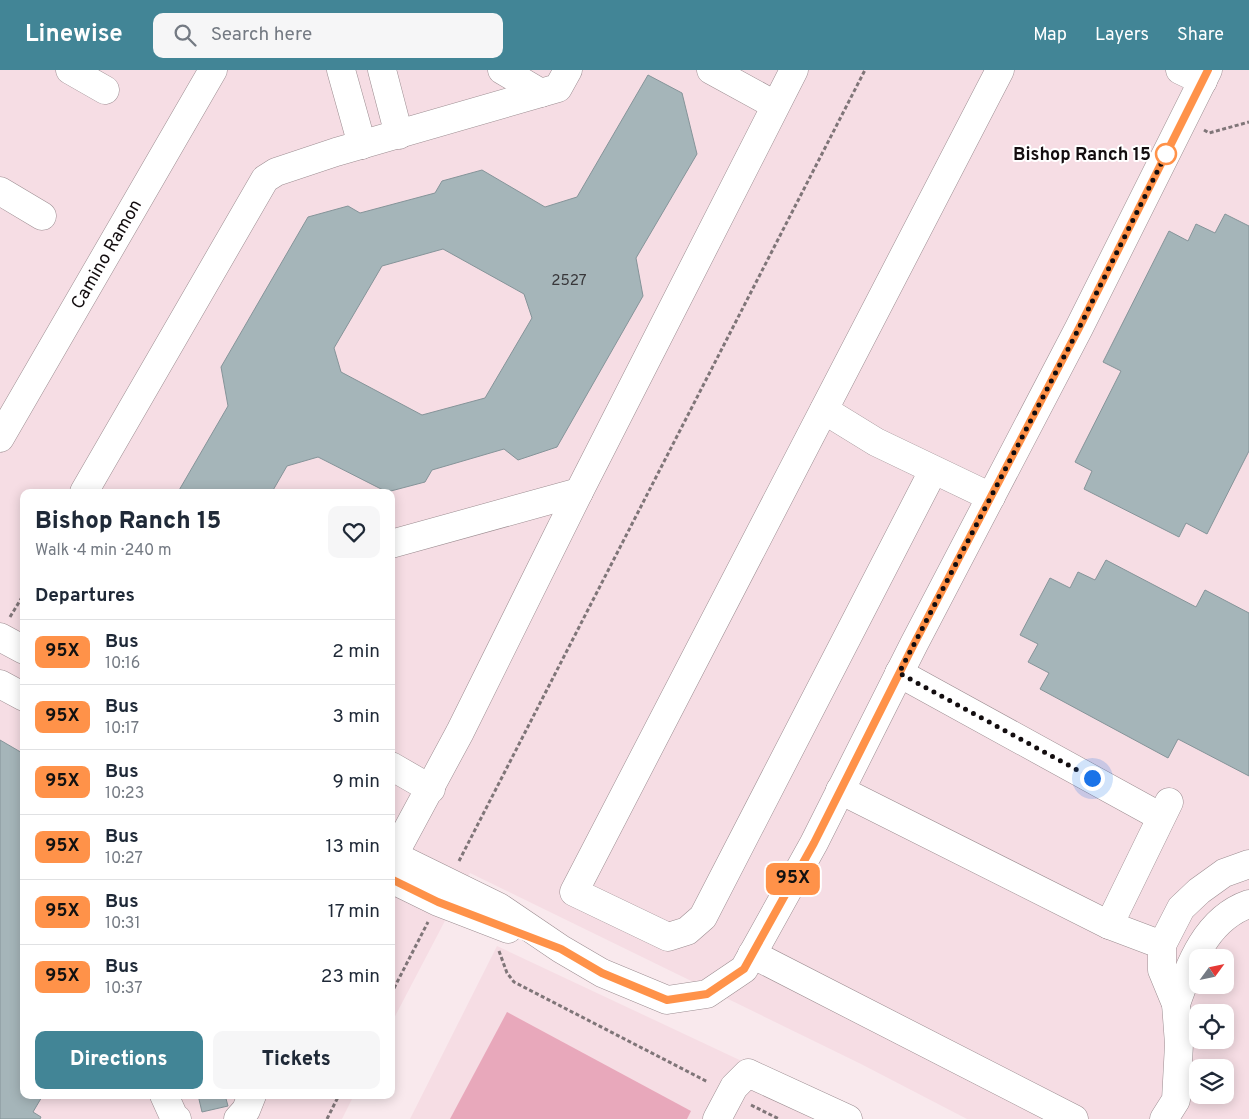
<!DOCTYPE html>
<html lang="en">
<head>
<meta charset="utf-8">
<style>
	body { margin:0; font-family:Overpass,sans-serif; background:#f6f6f7; color:#1f2937; height:100vh; display:flex; flex-direction:column; font-size:19px; white-space:nowrap }
	* { box-sizing:border-box; margin:0 }
	p { font-size:16px; color:#747a83 }
	.icon { flex:none; width:28px; height:28px; fill:none; stroke:currentColor; stroke-width:2; stroke-linecap:round; stroke-linejoin:round }
	.map { position:relative; flex:1; overflow:hidden }
	.drawer { position:absolute; left:20px; top:419px; width:375px; height:610px; display:flex; flex-direction:column; background:#fff; border-radius:10px; box-shadow:0 2px 12px #0003 }
	.drawer>* { flex:none }
	.badge { padding:0 10px; border-radius:8px; font-size:18px; line-height:32px }
	.needle { width:32px; rotate:57deg }
	.tools { position:absolute; left:1189px; top:879px; display:grid; gap:10px }
	.tools a { display:grid; place-items:center; width:45px; height:45px; border-radius:10px; background:#fff; box-shadow:0 2px 12px #0003; font-size:25px }
	.you { position:absolute; width:25px; height:25px; margin:-12px; border:4px solid #fff; border-radius:50%; background:#1a73e8; box-shadow:0 0 0 8px #1a73e833 }
	.map>.badge { position:absolute; translate:-50% -50%; box-shadow:0 0 0 2px #fff }
	h2 { padding:0 15px; font-size:19px; line-height:45px }
	.round { display:grid; place-items:center; flex:none; width:52px; height:52px; border-radius:10px; background:#f6f6f7 }
	.head { display:flex; align-items:center; justify-content:space-between; height:85px; padding:0 15px }
	h1 { font-size:24px; font-weight:800; line-height:38px }
	.cta { display:flex; gap:10px; margin-top:auto; padding:10px 15px }
	.cta a { flex:1; height:58px; border-radius:10px; background:#428596; color:#fff; font-size:20px; font-weight:800; line-height:58px; text-align:center }
	.cta a+a { background:#f6f6f7; color:#1f2937 }
	ul { padding:0; list-style:none }
	li { display:flex; align-items:center; gap:15px; height:65px; padding:0 15px; border-top:1px solid #e0e1e3 }
	li div { flex:1 }
	li b { display:block; font-size:19px }
	li em { font-style:normal }
	li .badge { min-width:55px; font-weight:700; text-align:center }
	header { display:flex; align-items:center; gap:30px; box-sizing:border-box; height:70px; padding:0 25px; background:#428596; color:#fff }
	header strong { font-size:24px }
	nav { display:flex; gap:28px; margin-inline-start:auto; font-size:18px }
	.search { width:350px; height:45px; background:#f6f6f7; display:flex; align-items:center; gap:12px; box-sizing:border-box; padding:0 18px; border-radius:10px; color:#747a83; font-size:19px }
	.map>svg:first-child { display:block }
</style>
</head>
<body>
<header>
<strong>Linewise</strong>
<div class="search"><svg class="icon" aria-label="search" viewBox="0 0 24 24"><circle cx="10" cy="10" r="6"/><path d="M15 15l6 6"/></svg>Search here</div>
<nav><a>Map</a><a>Layers</a><a>Share</a></nav>
</header>
<div class="map">
<svg width="1249" height="1049" viewBox="0 0 1249 1049">
	<rect width="100%" height="100%" fill="#f9e9ed"/>
	<g fill="#f6dde4" fill-rule="evenodd">
		<path d="M0,0H1249V1049H967L861,994L470,803L391,954V422H24V1025H354L342,1049H0ZM1198,888H1225V915H1198ZM1198,942H1225V970H1198ZM1198,998H1225V1025H1198Z"/>
		<polygon points="497,876 865,1049 410,1049"/>
	</g>
	<polygon fill="#e8a8bb" points="507,942 691,1041 687,1049 450,1049"/>
	<g fill="#a5b5b9" stroke="#859499" fill-rule="evenodd">
		<path d="M648,5L682,23L697,84L636,188L643,226L557,377L518,390L504,379L432,400L425,412L387,422L318,387L287,396L272,422H178L228,336L221,297L308,147L348,136L360,143L435,123L442,111L482,100L545,137L577,127ZM443,179L524,224L532,248L485,328L422,345L341,302L334,278L382,196Z"/>
		<polygon points="1225,144 1249,156 1249,381 1207,464 1186,453 1179,467 1084,419 1092,401 1075,392 1121,301 1103,292 1169,161 1188,171 1196,154 1215,163"/>
		<polygon points="1106,490 1196,537 1205,520 1249,543 1249,706 1178,669 1168,688 1040,619 1049,603 1028,592 1038,574 1020,565 1050,508 1070,518 1078,502 1095,510"/>
		<polygon points="0,670 24,684 24,1025 43,1025 33,1042 41,1047 40,1049 0,1049"/>
		<polygon points="198,1025 225,1025 228,1036 202,1042"/>
	</g>
	<g fill="none" stroke-linecap="round" stroke-linejoin="round">
		<defs>
			<g id="minor">
				<polyline points="70,0 105,20"/>
				<polyline points="341,0 362,75"/>
				<polyline points="382,0 399,65"/>
				<polyline points="502,0 541,23"/>
				<polyline points="711,0 775,35"/>
				<polyline points="1180,0 1203,11"/>
				<polyline points="0,121 42,146"/>
				<polyline points="824,340 876,372 991,427"/>
				<polyline points="0,368 213,0"/>
				<polyline points="933,401 703,847 687,861 668,867 574,822 1000,0"/>
				<polyline points="84,422 265,109 276,102 336,82 558,18 568,0"/>
				<polyline points="391,474 579,422"/>
				<polyline points="0,567 24,580"/>
				<polyline points="899,603 1161,747"/>
				<polyline points="0,614 24,627"/>
				<polyline points="391,696 431,719"/>
				<polyline points="840,720 1109,855 1162,875"/>
				<polyline points="391,784 499,837 561,879 602,903 667,930 707,924 744,899 814,773 914,574 1079,258 1208,0"/>
				<polyline points="391,790 460,662 579,422 794,0"/>
				<polyline points="391,809 438,832 508,859"/>
				<polyline points="1109,855 1169,732"/>
				<polyline points="752,884 1074,1049"/>
				<path d="M1176,934C1190,894 1206,849 1249,834"/>
				<polyline points="164,1025 174,1047 177,1049"/>
				<polyline points="238,1049 246,1040 252,1025"/>
				<polyline points="717,1049 734,1017 748,1003 848,1049"/>
				<polyline points="1164,1049 1176,1030 1179,974 1176,934 1162,900 1162,875 1181,838 1199,821 1224,803 1249,794"/>
			</g>
		</defs>
		<use href="#minor" stroke="#9c8d91" stroke-width="29"/>
		<g stroke="#7f7578" stroke-width="3" stroke-dasharray="4 2.5" stroke-linecap="butt">
			<polyline points="1204,60 1209,63 1249,52"/>
			<polyline points="10,547 24,524"/>
			<polyline points="459,791 865,0"/>
			<polyline points="499,881 507,903 514,912 708,1012"/>
			<polyline points="391,924 428,852"/>
			<polyline points="751,1035 779,1049"/>
			<polyline points="327,1049 339,1025"/>
		</g>
		<use href="#minor" stroke="#fff" stroke-width="28"/>
	</g>
	<g fill="none" stroke-linecap="round" stroke-linejoin="round">
		<defs>
			<polyline id="line" points="391,809 438,832 561,879 602,903 667,930 707,924 744,899 814,773 914,574 1079,258 1208,0"/>
		</defs>
		<use href="#line" stroke="#fff" stroke-width="11"/>
		<use href="#line" stroke="#ff9249" stroke-width="8"/>
		<polyline stroke="#130d0f" stroke-width="5" stroke-dasharray="0 9" points="1092,708 899,603 1079,258 1166,84"/>
	</g>
	<circle fill="#fff" stroke="#ff9249" stroke-width="2.5" cx="1166" cy="84" r="10"/>
	<g text-anchor="middle" stroke-width="4" stroke-linejoin="round" paint-order="stroke">
		<g font-size="15" fill="#38373a">
			<text x="569" y="215">2527</text>
		</g>
		<g font-size="18" font-weight="bold" fill="#130d0f" stroke="#fff" text-anchor="end">
			<text x="1151" y="90">Bishop Ranch 15</text>
		</g>
		<g font-size="18" fill="#130d0f" stroke="#fff">
			<text transform="translate(106 184) rotate(-60)" y="6">Camino Ramon</text>
		</g>
	</g>
</svg>
<div class="tools">
<a><svg class="needle" viewBox="-14 -14 28 28"><path d="M0-13l5 13h-10z" fill="#e53935"/><path d="M0 13l5-13h-10z" fill="#747a83"/></svg></a>
<a><svg class="icon" aria-label="locate" viewBox="0 0 24 24"><circle cx="12" cy="12" r="6"/><path d="M12 2v4M12 18v4M2 12h4M18 12h4"/></svg></a>
<a><svg class="icon" aria-label="layers" viewBox="0 0 24 24"><path d="M12 4l9 5-9 5-9-5zM3 14l9 5 9-5"/></svg></a>
</div>
<div class="you" style="left:1092px;top:708px"></div>
<b class="badge" style="left:793px;top:809px;background:#ff9249;color:#111">95X</b>
<section class="drawer">
<div class="head"><div><h1>Bishop Ranch 15</h1><p>Walk · 4 min · 240 m</p></div><a class="round"><svg class="icon" aria-label="heart" viewBox="0 0 24 24"><path d="M12 20l-8-8c-3-5 5-10 8-4 3-6 11-1 8 4z"/></svg></a></div>
<h2>Departures</h2>
<ul>
<li><span class="badge" style="background:#ff9249;color:#111">95X</span><div><b>Bus</b><p>10:16</p></div><em>2 min</em></li>
<li><span class="badge" style="background:#ff9249;color:#111">95X</span><div><b>Bus</b><p>10:17</p></div><em>3 min</em></li>
<li><span class="badge" style="background:#ff9249;color:#111">95X</span><div><b>Bus</b><p>10:23</p></div><em>9 min</em></li>
<li><span class="badge" style="background:#ff9249;color:#111">95X</span><div><b>Bus</b><p>10:27</p></div><em>13 min</em></li>
<li><span class="badge" style="background:#ff9249;color:#111">95X</span><div><b>Bus</b><p>10:31</p></div><em>17 min</em></li>
<li><span class="badge" style="background:#ff9249;color:#111">95X</span><div><b>Bus</b><p>10:37</p></div><em>23 min</em></li>
</ul>
<div class="cta"><a>Directions</a><a>Tickets</a></div>
</section>
</div>
</body>
</html>
